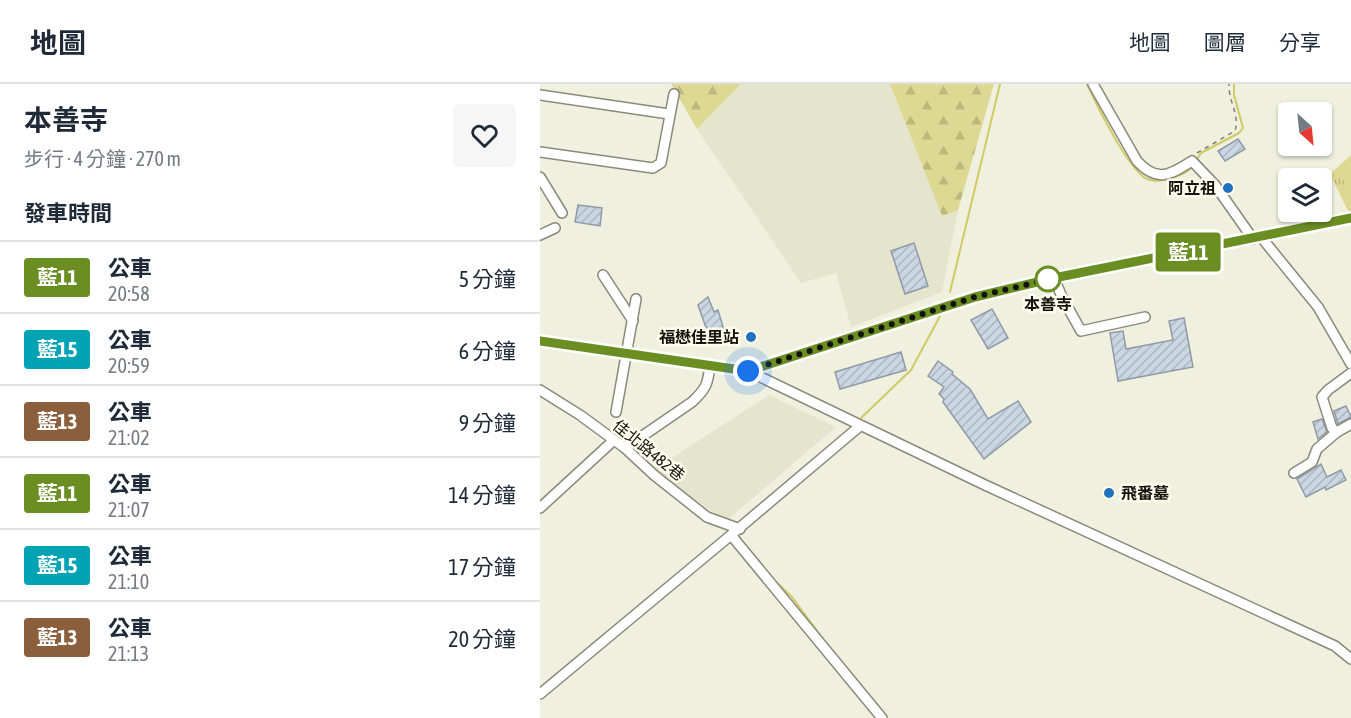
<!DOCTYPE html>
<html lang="zh-TW">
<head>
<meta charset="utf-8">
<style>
	body { margin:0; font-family:"Asap Condensed","Noto Sans TC",sans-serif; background:#f6f6f7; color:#1f2937; height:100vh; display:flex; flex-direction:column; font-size:22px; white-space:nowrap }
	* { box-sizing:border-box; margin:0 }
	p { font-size:20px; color:#747a83 }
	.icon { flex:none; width:33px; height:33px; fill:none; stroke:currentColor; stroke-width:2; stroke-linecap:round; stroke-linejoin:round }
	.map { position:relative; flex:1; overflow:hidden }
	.details { display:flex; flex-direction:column; background:#fff; width:540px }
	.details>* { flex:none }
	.badge { padding:0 12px; border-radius:4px; font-size:21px; line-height:39px }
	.needle { width:39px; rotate:153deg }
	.fabs { position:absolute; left:738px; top:18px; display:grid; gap:12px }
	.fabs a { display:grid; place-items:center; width:54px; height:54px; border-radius:6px; background:#fff; box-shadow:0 2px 4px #0004; font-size:30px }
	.you { position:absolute; width:30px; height:30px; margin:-15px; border:4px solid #fff; border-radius:50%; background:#1a73e8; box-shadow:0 0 0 9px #1a73e833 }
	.map>.badge { position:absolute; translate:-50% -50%; box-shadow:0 0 0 3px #fff }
	h2 { padding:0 24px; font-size:22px; line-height:54px }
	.round { display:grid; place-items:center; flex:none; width:63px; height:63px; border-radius:6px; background:#f6f6f7 }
	.overview { display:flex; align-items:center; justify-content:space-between; height:102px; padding:0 24px }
	h1 { font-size:28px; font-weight:700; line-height:45px }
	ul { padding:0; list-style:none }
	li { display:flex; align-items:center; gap:18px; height:72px; padding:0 24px; border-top:2px solid #e0e1e3 }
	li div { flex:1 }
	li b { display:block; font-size:22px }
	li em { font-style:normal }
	li .badge { min-width:66px; font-weight:700; text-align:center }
	header { display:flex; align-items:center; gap:36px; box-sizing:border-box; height:84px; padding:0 30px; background:#fff; border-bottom:2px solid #e0e1e3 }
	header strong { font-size:28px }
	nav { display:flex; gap:33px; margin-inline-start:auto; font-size:21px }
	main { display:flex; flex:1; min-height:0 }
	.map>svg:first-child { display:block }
</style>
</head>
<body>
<header>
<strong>地圖</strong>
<nav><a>地圖</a><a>圖層</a><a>分享</a></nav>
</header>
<main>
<section class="details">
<div class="overview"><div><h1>本善寺</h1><p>步行 · 4 分鐘 · 270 m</p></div><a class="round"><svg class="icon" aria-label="heart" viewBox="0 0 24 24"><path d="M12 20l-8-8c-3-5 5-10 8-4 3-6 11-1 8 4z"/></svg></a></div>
<h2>發車時間</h2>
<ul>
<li><span class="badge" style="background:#6b8e23;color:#fff">藍11</span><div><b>公車</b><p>20:58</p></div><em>5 分鐘</em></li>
<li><span class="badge" style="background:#00a3b4;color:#fff">藍15</span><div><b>公車</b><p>20:59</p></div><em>6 分鐘</em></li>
<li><span class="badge" style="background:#8b5e3c;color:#fff">藍13</span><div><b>公車</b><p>21:02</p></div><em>9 分鐘</em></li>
<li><span class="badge" style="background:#6b8e23;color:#fff">藍11</span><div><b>公車</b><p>21:07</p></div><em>14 分鐘</em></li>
<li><span class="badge" style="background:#00a3b4;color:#fff">藍15</span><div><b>公車</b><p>21:10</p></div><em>17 分鐘</em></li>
<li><span class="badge" style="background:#8b5e3c;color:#fff">藍13</span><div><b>公車</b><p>21:13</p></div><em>20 分鐘</em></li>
</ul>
</section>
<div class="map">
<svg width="811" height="634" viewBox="0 0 811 634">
	<defs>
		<pattern id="grass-tufts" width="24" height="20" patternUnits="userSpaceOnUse" patternTransform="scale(1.5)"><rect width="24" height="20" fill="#ddd992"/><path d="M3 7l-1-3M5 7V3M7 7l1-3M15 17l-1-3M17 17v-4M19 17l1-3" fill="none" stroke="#bdb97d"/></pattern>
		<pattern id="forest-firs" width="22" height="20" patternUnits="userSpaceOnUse" patternTransform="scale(1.5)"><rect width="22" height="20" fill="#ddd992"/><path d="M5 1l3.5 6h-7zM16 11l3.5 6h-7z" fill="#bdb97d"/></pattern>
		<pattern id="building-hatch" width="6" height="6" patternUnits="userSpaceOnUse" patternTransform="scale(1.5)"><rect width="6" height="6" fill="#cbd6e3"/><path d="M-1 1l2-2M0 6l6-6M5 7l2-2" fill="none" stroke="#adb7c2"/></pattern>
	</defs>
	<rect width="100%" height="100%" fill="#f0f0df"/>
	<g fill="#e5e5cd">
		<polygon points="201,0 350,0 402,132 418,126 402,208 311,243 296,189 261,199 157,45"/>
		<polygon points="229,311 296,343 186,437 122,393 116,384"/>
	</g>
	<polygon fill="url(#grass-tufts)" points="811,71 811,129 809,129 790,90"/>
	<g fill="url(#forest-firs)">
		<polygon points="131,0 201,0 157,45"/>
		<polygon points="350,0 454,0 418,126 402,132"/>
	</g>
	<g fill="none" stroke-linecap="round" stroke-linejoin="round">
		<g stroke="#d0ca64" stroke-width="2">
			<path d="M547,0C557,22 586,81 605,94C613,99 624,96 632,94C639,92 648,88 652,83"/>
			<polyline points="655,78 661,69 699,49 703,44 694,11 694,0"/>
			<polyline points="410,208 460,0"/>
			<polyline points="321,334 371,286 400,232"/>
			<polyline points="198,452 203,458"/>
			<polyline points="233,495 252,513 283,555"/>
		</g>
	</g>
	<g fill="url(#building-hatch)" stroke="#8f9aa6" stroke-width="1.5">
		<polygon points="698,55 705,65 685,77 678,67"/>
		<polygon points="38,121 62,124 60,142 35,138"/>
		<polygon points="374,159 388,202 365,210 351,167"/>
		<polygon points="168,213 174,228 178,226 186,253 175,256 165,241 158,221"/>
		<polygon points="452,225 468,254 448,265 431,236"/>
		<polygon points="644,234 653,283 578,297 570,249 583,247 586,265 633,256 629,237"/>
		<polygon points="361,268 366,286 300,305 295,288"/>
		<polygon points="398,277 413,288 412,290 430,305 448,335 478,317 491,338 444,375 403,318 404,315 399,310 404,303 388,292"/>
		<polygon points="806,322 811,333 798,340 794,327"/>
		<polygon points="782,335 787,348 778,355 773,338"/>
		<polygon points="781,380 787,393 801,386 806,396 786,406 785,403 766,413 757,395"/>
	</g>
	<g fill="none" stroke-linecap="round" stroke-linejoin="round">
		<defs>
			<g id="minor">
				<path d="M553,0L597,77C617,99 630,91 652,77L675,101L713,155"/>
				<polyline points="0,11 129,30"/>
				<polyline points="0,68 113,84 121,79 134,10"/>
				<polyline points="0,93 22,129"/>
				<polyline points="0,151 15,144"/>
				<polyline points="721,153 778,223 811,280"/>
				<polyline points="63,191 93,237"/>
				<polyline points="514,194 522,213 541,247 605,233"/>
				<polyline points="0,257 208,287 445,401 795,562 811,575"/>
				<polyline points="208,287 435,213 514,194 811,134"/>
				<polyline points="0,306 40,331 85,364 114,391 167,433 200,445"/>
				<polyline points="76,328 96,215"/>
				<polyline points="320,342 191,451 342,634"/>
				<polyline points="797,348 792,344 782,313 788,306 811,289"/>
				<path d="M85,364L152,318C166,305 168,300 170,281"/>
				<polyline points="754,389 772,378 777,365 797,348 811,340"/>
				<polyline points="0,424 74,356"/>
				<polyline points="0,610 191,451"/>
			</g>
		</defs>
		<use href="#minor" stroke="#8a8a7b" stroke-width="12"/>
		<path stroke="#828176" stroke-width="1.5" stroke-dasharray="4.5 4.5" stroke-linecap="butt" d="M657,69L695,47C700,30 688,17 689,0"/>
		<use href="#minor" stroke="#fff" stroke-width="9"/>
	</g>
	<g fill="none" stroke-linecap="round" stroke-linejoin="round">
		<defs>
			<polyline id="line" points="0,257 208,287 435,213 514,194 811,134"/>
		</defs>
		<use href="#line" stroke="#fff" stroke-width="14"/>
		<use href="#line" stroke="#6b8e23" stroke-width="9"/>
		<polyline stroke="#13120d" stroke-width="6" stroke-dasharray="0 10.8" points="208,287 435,213 514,194 508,195"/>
	</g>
	<g fill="#2072c1" stroke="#fefded" stroke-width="2">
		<circle cx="688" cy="104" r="6"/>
		<circle cx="211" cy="253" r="6"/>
		<circle cx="569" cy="409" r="6"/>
	</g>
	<circle fill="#fff" stroke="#6b8e23" stroke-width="3" cx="508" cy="195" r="12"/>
	<g text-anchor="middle" stroke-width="5" stroke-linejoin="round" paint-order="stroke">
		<g font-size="16" font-weight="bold" fill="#13120d" stroke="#fefded" text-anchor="end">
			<text x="676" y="110">阿立祖</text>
			<text x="199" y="259">福懋佳里站</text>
			<text x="581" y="415" text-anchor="start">飛番墓</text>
		</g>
		<g font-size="16" font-weight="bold" fill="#13120d" stroke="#fefded">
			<text x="508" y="226">本善寺</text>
		</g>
		<g font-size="16" fill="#13120d" stroke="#fefded">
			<text transform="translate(109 366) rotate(39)" y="6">佳北路482巷</text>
		</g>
	</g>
</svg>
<div class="fabs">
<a><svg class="needle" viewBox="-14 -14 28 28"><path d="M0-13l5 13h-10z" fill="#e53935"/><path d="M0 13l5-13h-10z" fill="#747a83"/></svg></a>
<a><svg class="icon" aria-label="layers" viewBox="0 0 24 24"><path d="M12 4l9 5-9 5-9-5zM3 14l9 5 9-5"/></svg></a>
</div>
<div class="you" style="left:208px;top:287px"></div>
<b class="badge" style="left:648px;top:168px;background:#6b8e23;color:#fff">藍11</b>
</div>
</main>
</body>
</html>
